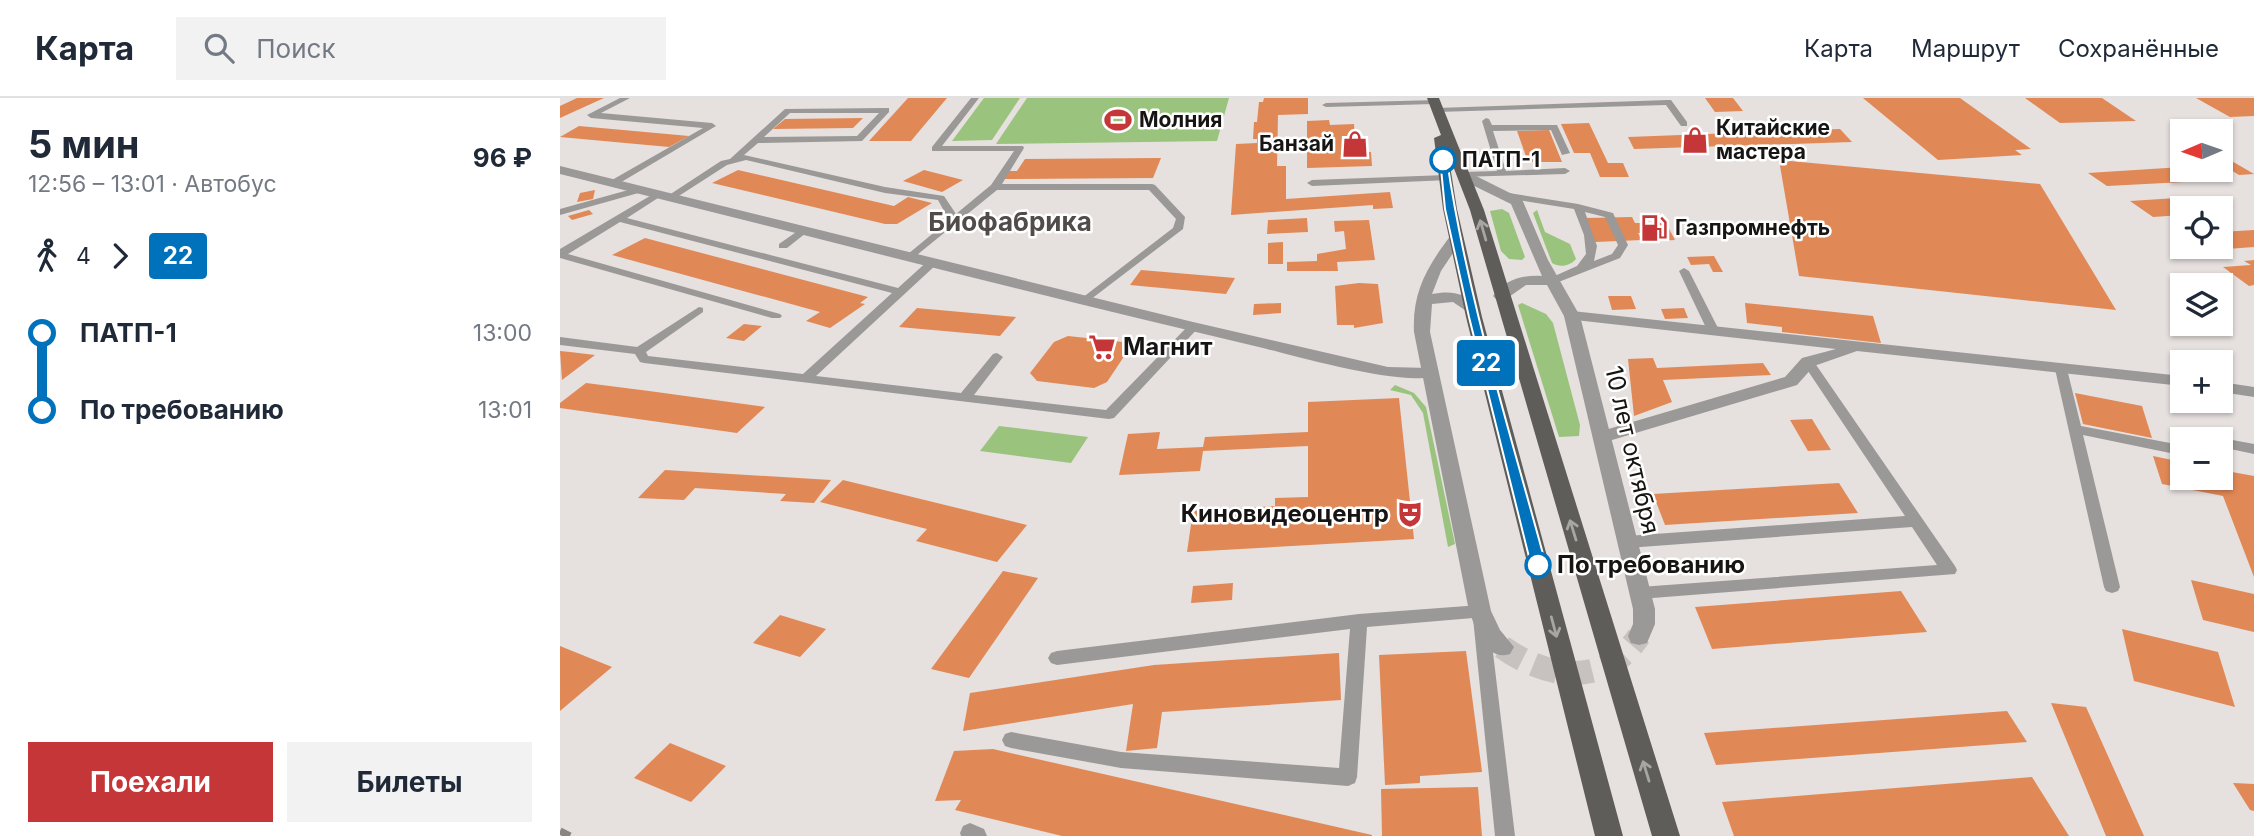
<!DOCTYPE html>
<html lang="ru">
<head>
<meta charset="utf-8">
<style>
	body { margin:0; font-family:Inter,sans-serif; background:#f2f2f3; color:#1f2937; height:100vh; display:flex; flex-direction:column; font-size:26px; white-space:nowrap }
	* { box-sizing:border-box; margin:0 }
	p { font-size:23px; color:#747a83 }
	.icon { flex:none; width:38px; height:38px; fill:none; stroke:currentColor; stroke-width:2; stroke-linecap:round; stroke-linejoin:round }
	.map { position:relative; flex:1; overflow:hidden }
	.panel { display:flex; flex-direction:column; background:#fff; width:560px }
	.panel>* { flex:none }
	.badge { padding:0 14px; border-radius:5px; font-size:24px; line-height:46px }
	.needle { width:46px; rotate:268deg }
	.controls { position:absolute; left:1610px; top:21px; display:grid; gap:14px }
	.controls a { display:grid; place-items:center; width:63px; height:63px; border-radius:0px; background:#fff; box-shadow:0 2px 5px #0004; font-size:35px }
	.map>.badge { position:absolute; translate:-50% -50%; box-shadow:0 0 0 4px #fff }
	.legs { display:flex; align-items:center; gap:10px; height:77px; padding:0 28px; font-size:23px }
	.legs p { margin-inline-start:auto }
	.head { display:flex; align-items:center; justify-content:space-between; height:119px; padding:0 28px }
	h1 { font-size:38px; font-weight:700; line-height:52px }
	.primary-button { display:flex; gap:14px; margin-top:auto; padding:14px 28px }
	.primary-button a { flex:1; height:80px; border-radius:0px; background:#c53639; color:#fff; font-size:28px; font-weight:700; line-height:80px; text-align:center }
	.primary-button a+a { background:#f2f2f3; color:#1f2937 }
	ul { padding:0 28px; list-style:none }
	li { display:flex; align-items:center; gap:24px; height:77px; font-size:26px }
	li i { display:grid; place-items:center; width:10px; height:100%; margin:0 9px; background:currentColor }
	li i::after { content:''; width:18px; height:18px; margin:-9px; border:5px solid; border-radius:50%; background:#fff }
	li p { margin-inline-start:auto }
	li:first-child i { background:linear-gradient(#0000 50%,currentColor 0) }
	li:last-child i { background:linear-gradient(currentColor 50%,#0000 0) }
	header { display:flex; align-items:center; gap:42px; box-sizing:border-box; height:98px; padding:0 35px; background:#fff; border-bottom:2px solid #e0e1e3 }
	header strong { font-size:33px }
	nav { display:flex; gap:38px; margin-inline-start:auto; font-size:24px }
	.search { width:490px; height:63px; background:#f2f2f3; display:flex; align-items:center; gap:18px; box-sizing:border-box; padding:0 24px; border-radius:0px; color:#747a83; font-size:26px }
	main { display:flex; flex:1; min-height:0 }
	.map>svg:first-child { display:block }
</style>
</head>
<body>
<header>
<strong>Карта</strong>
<div class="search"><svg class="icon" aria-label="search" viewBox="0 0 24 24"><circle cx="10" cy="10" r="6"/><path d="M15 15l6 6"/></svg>Поиск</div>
<nav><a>Карта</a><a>Маршрут</a><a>Сохранённые</a></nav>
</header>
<main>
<section class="panel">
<div class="head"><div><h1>5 мин</h1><p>12:56 – 13:01 · Автобус</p></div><b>96 ₽</b></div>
<div class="legs"><svg class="icon" aria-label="walk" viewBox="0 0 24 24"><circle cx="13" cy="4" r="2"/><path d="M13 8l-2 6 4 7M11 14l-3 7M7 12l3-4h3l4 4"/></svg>4<svg class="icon" aria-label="forward" viewBox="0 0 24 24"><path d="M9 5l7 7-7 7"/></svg><b class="badge" style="background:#0072bc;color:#fff">22</b></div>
<ul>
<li><i style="color:#0072bc"></i><b>ПАТП-1</b><p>13:00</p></li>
<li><i style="color:#0072bc"></i><b>По требованию</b><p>13:01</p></li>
</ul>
<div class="primary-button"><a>Поехали</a><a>Билеты</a></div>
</section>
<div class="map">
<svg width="1694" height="738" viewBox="0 0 1694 738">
	<rect width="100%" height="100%" fill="#e6e0de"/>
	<g fill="#9ac37e">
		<polygon points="424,0 460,0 432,42 392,43"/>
		<polygon points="467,0 669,0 657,43 436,46"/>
		<polygon points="942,111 949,115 965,159 962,162 949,161 941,153 930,113"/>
		<path d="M977,112L985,134L1010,146L1016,161C1010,168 1000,170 992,165L973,115Z"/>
		<polygon points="962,205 986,216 993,225 1020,327 1019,338 999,339 958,207"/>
		<polygon points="835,287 854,295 866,309 895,446 888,449 863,315 851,297 830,292"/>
		<polygon points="439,328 528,339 511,365 420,353"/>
	</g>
	<g fill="#e18857">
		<polygon points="17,0 44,0 0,20 0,8"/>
		<polygon points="348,0 387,0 351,43 309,43"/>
		<polygon points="704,0 748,0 748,16 718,17 717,68 726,68 726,101 830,94 833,110 813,111 813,107 671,117 676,46 697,45 697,41 693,41 694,24 697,24 699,4 703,4"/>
		<polygon points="1145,0 1173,0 1183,13 1155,14"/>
		<polygon points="1303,0 1400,0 1471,51 1455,52 1462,57 1378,62"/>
		<polygon points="1465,0 1542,0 1576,23 1500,25"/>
		<polygon points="1636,0 1694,0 1694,18 1670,19"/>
		<polygon points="303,20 293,30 213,31 225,21"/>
		<polygon points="769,22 770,27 794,26 796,54 811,54 812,68 747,70 747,49 738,49 738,40 747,40 747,23"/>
		<polygon points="1029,25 1048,65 1063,65 1069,79 1040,79 1030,55 1014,55 1001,26"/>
		<polygon points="19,28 129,38 109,49 0,39"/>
		<polygon points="1280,31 1292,44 1074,51 1068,39"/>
		<polygon points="989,32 1002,64 968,64 957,33"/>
		<polygon points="601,60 593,80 443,81 449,73 457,73 465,61"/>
		<polygon points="1219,62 1480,86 1556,212 1239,178"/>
		<polygon points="1670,62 1694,76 1679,77 1661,66 1661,63"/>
		<polygon points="1622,69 1643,83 1547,88 1528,75"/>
		<polygon points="178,72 334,108 348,99 372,105 337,126 325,126 152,85"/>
		<polygon points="364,72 403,82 382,94 343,83"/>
		<polygon points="35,92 33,101 17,104 20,95"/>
		<polygon points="1632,99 1649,110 1622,110 1622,117 1593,119 1570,103"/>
		<polygon points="29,112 33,116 12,122 8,118"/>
		<polygon points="1072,119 1075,125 1106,125 1115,142 1097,143 1093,135 1078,135 1082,142 1035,144 1025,120"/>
		<polygon points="747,120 748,134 707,136 708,122"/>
		<polygon points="809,122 815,162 777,164 778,173 727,173 727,164 757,163 757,156 786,151 784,133 775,134 774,123"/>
		<polygon points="1694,132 1694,149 1640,153 1634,149 1661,149 1661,134"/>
		<polygon points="85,140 308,199 300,205 305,206 270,230 246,223 260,214 52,157"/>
		<polygon points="723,144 723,166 708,166 708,145"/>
		<polygon points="1154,158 1163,174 1153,174 1149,166 1131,167 1127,159"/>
		<polygon points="1694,162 1694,187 1689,188 1663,169 1691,167 1684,163"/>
		<polygon points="581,172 675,180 666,196 570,187"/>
		<polygon points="799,185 818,186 823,225 794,230 794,227 777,227 775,188"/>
		<polygon points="1048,198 1071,198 1076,211 1052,212"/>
		<polygon points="721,205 721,215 693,217 694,206"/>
		<polygon points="1185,205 1313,218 1321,245 1222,234 1222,229 1187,225"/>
		<polygon points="357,210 456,219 440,238 339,229"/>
		<polygon points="1124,210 1128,220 1105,221 1101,211"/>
		<polygon points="184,226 202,228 184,243 166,240"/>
		<polygon points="508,238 563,244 569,251 547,284 534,290 477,283 470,275 494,244"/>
		<polygon points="0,253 10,254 35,257 2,282"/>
		<polygon points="1093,260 1097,270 1203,265 1211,277 1103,282 1112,304 1074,318 1068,261"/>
		<polygon points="26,285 89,293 205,309 177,335 0,310 0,305"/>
		<polygon points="1515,295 1582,308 1592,340 1523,326"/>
		<polygon points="839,300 854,441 627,454 633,413 715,408 715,400 748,399 748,348 643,353 640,373 559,377 568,336 600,334 597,351 643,349 645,339 748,334 748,304"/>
		<polygon points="1252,321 1271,352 1248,353 1230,322"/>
		<polygon points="1593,358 1622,364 1622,380 1661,380 1661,372 1694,378 1694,479 1663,398 1602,386"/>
		<polygon points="105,372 271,382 254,405 220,403 226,396 135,390 124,402 78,400"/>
		<polygon points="283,382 467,427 437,464 356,443 367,431 260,404"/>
		<polygon points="1279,385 1298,415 1105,427 1093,396"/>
		<polygon points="443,473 478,480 409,580 371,571"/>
		<polygon points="1631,482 1694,496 1694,534 1643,522"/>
		<polygon points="673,485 672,502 631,505 633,488"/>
		<polygon points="1341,493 1367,534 1152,551 1135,509"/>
		<polygon points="220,517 266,531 240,559 193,545"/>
		<polygon points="1562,531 1658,554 1675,609 1574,583"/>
		<polygon points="0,548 52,569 0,613"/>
		<polygon points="906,553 922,674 860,678 860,685 825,687 819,557"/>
		<polygon points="779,555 781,602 602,614 597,650 566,653 573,606 403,633 410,595 594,567"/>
		<polygon points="1491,605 1526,609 1584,738 1546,738"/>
		<polygon points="1447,613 1467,644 1156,667 1144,635"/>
		<polygon points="110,645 166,668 131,704 74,680"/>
		<polygon points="433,651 812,737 812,738 502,738 395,712 401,702 375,703 394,653"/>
		<polygon points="1472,679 1509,738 1174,738 1162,704"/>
		<polygon points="1673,685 1694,686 1694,713 1690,712"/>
		<polygon points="918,689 922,738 822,738 821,691"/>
	</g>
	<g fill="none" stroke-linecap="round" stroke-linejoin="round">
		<path stroke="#c7c2c0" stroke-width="24" stroke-dasharray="24 12" stroke-linecap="butt" d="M942,549C987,581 1045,590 1079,538"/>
		<g fill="#9a9997" fill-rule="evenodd">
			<polygon points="60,0 70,0 41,15 152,25 156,28 58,86 52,86 52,82 143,30 31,20 27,17"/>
			<path d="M411,0H419L382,48H463L464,50L442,86H592L595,87L625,119L623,131L526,205L520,202L522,200L613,130L616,121L589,92H437L352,161L348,160V156L389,122L378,102L325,95L186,62L167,67L111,103L103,101L161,63L170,61L225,11L326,10H329V14L302,43L198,45L184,57L325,89L384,98L396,116L431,87L454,53H372V49ZM230,15H319L297,38L204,39Z"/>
			<polygon points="877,2 877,6 874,6 766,9 762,7 766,5"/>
			<polygon points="1108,2 1111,2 1127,24 1127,28 1121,28 1106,7 877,14 873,12 877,10"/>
			<polygon points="926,20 929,21 932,27 997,27 1010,55 1002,57 991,32 933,33 946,73 1005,70 1010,73 1005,76 900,79 898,77 903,74 937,73 922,23"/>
			<polygon points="886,77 889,78 889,82 752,88 747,85 752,82"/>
			<polygon points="79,89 84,92 82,94 0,117 0,111"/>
			<polygon points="95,95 98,96 98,100 67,120 338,190 370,161 378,161 378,165 256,278 401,295 433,256 437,255 443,259 414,297 546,312 629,227 633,225 639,229 554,320 549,321 84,265 80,264 75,256 0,247 0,239 77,249 139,209 143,210 143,214 86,254 88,258 243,276 332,195 60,124 8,156 220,216 222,218 220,220 212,220 0,160 0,151"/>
			<path d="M949,95L1018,106L1053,115L1068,147L1060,160L996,185H988V181L1017,168L1026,156L1024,137L1014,111L946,100V96ZM1025,114L1045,119L1058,147L1052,156L1034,163L1037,148Z"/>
			<polygon points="242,130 246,131 246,135 227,150 219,150 219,146"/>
			<polygon points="1124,170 1129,173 1160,234 1158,237 1150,237 1148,234 1119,173"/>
			<polygon points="1248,260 1252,261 1395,468 1397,472 1395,476 1080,501 1074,499 1072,495 1074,491 1080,489 1377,467 1352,429 1067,450 1062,448 1059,444 1062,440 1067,438 1345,418 1242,264"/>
			<polygon points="1501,267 1507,271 1521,328 1610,345 1617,350 1610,355 1523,337 1560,489 1558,493 1552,495 1546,493 1544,489 1495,271"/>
			<polygon points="1662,340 1694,346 1694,356 1661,349 1659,341"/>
			<polygon points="920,507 926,508 928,513 955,738 935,738 913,520 807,529 797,679 795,685 788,688 561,670 451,650 445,648 442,642 445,636 451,634 561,654 779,670 790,531 497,567 491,565 488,560 491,555 497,553 799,516"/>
			<polygon points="410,725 424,731 427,738 401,738 400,735 403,728"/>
		</g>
		<g fill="#9a9997" fill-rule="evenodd">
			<path d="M0,68L633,224L828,269L869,270L878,275C862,294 730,257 703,250C468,195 234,134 0,76Z"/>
			<polygon points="1012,213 1622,278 1622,288 1297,253 1254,268 1237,287 1042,345 1035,343 1033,339 1035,335 1225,279 1242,260 1276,251 1006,221 1004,218"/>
			<polygon points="1661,284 1694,289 1694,299 1661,294"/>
		</g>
		<g fill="#9a9997" fill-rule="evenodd">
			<path d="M898,74H908L962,101L988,162L1020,218L1095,511V526L1087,545L1079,547L1071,545L1068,538L1073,526V511L1004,218L987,187H966L946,201H936L933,198C946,181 962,177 982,178L951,106L898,80Z"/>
			<path d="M896,136L903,140L881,173L872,196C892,192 908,195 920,212L912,217L893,204L872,206L870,234L931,513L940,532L954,549L950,556C926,564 916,531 909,513L854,234C852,194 867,169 891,137Z"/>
		</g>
		<polygon fill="#5f5d5a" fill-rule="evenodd" points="867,0 879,0 924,112 1120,738 1092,738 910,112 888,55 897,111 922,219 1063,738 1035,738 906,219 883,111 874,40 881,37"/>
		<polyline stroke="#898583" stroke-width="7" stroke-dasharray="16 16" stroke-linecap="butt" points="0,733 10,738"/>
	</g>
	<defs><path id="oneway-shaft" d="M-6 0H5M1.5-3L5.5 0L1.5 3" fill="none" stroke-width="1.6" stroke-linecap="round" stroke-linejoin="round" transform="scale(1.75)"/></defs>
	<g stroke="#a7a6a4">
		<use href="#oneway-shaft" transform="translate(923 132) rotate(-106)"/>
		<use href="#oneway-shaft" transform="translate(1013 432) rotate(-107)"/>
		<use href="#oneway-shaft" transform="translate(994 529) rotate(75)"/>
		<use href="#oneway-shaft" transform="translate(1086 673) rotate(-107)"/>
	</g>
	<path fill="#0072bc" stroke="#fff" stroke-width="2" d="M880,60L887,62C907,199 950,333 986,467L978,472L971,467L909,219L885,111Z"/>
	<defs>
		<symbol id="stadium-bare" viewBox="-9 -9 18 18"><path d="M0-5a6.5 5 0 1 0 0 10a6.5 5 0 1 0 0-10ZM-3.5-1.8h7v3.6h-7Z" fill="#c53639" stroke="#fff" stroke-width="2.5" paint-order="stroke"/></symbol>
		<symbol id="shop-bare" viewBox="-9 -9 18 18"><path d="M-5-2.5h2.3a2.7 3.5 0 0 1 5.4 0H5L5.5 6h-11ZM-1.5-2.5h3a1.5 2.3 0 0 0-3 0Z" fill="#c53639" stroke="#fff" stroke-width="2.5" paint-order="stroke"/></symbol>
		<symbol id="fuel-bare" viewBox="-9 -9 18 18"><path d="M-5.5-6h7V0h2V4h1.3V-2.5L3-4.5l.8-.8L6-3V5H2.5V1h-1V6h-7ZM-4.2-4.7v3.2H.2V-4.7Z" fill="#c53639" stroke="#fff" stroke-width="2.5" paint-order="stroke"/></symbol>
		<symbol id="supermarket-bare" viewBox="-9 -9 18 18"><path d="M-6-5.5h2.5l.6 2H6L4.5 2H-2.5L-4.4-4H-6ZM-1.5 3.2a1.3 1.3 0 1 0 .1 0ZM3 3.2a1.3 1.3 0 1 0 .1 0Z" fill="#c53639" stroke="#fff" stroke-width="2.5" paint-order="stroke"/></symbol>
		<symbol id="theatre-bare" viewBox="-9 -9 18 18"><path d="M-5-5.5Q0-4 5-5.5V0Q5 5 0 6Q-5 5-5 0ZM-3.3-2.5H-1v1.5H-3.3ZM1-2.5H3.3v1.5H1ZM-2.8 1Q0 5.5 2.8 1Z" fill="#c53639" stroke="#fff" stroke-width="2.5" paint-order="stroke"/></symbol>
	</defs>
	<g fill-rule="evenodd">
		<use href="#stadium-bare" x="539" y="3" width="38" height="38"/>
		<use href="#shop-bare" x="1116" y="23" width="38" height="38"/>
		<use href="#shop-bare" x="776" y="27" width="38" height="38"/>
		<use href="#fuel-bare" x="1075" y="111" width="38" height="38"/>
		<use href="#supermarket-bare" x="523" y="230" width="38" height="38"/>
		<use href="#theatre-bare" x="831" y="397" width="38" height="38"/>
	</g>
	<g fill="#fff" stroke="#0072bc" stroke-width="3.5">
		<circle cx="883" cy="62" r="12"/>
		<circle cx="978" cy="467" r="12"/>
	</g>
	<g text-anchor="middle" stroke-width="5" stroke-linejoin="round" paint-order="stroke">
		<g font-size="21" font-weight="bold" fill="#171514" stroke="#fff" text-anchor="start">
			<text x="579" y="29">Молния</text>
			<text x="1156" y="37">Китайские<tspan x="1156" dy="24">мастера</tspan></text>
			<text x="774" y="53" text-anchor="end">Банзай</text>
			<text x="1115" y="137">Газпромнефть</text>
		</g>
		<g font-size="21" font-weight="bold" fill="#171514" stroke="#fff" text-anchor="start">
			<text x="902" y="69">ПАТП-1</text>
		</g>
		<g font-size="24" font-weight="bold" fill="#171514" stroke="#fff" text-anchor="start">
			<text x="563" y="257">Магнит</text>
			<text x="829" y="424" text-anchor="end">Киновидеоцентр</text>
		</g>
		<g font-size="24" fill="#171514" stroke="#fff">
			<text transform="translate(1072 352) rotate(77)" y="8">10 лет октября</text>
		</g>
		<g font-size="24" font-weight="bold" fill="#171514" stroke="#fff" text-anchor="start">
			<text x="997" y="475">По требованию</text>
		</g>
		<g font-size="26" font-weight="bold" fill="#514c4a" stroke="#fff">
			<text x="450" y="133">Биофабрика</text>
		</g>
	</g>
</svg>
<div class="controls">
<a><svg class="needle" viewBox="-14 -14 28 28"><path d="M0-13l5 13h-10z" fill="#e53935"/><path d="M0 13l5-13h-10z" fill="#747a83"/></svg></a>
<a><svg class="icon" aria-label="locate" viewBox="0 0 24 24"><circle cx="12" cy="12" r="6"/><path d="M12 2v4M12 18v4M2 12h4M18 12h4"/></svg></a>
<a><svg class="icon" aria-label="layers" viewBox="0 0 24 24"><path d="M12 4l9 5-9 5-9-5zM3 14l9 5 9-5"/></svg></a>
<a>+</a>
<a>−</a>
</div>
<b class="badge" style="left:926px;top:265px;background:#0072bc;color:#fff">22</b>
</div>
</main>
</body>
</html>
